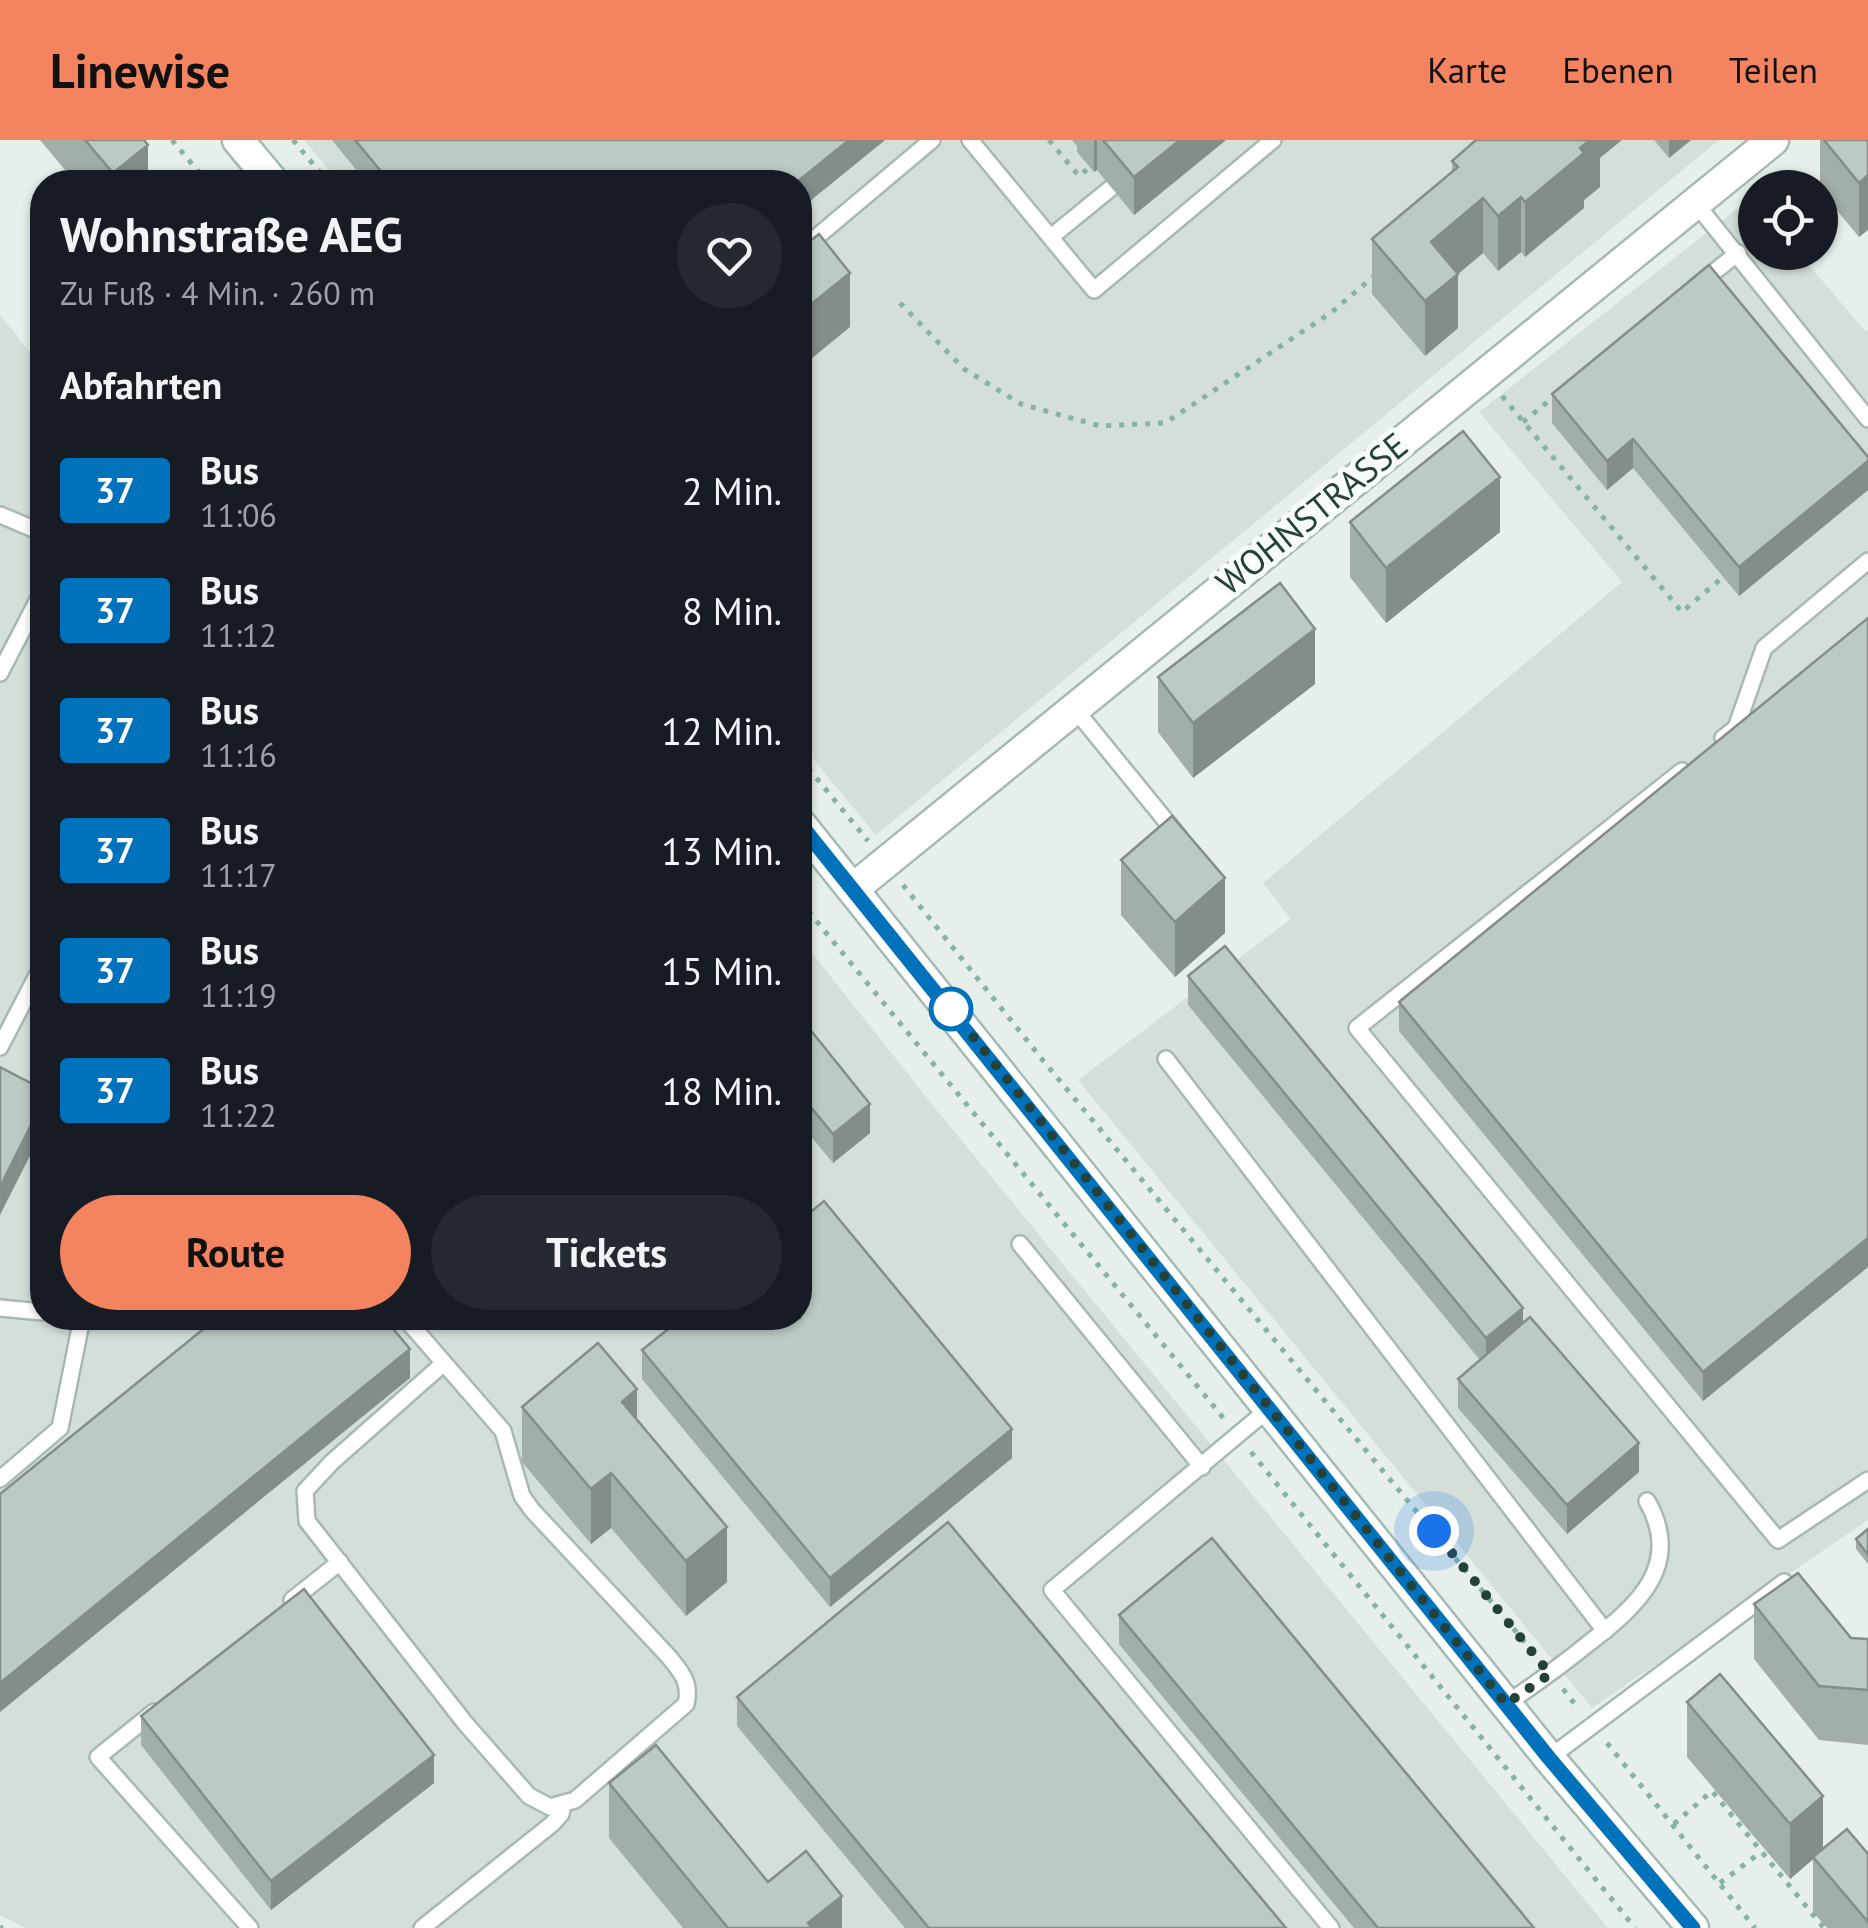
<!DOCTYPE html>
<html lang="de">
<head>
<meta charset="utf-8">
<style>
	body { margin:0; font-family:"PT Sans",sans-serif; background:#242831; color:#f1f3f6; height:100vh; display:flex; flex-direction:column; font-size:38px; white-space:nowrap }
	* { box-sizing:border-box; margin:0 }
	p { font-size:32px; color:#9ea1a6 }
	.icon { flex:none; width:55px; height:55px; fill:none; stroke:currentColor; stroke-width:2; stroke-linecap:round; stroke-linejoin:round }
	.map { position:relative; flex:1; overflow:hidden }
	.sheet { position:absolute; left:30px; top:30px; width:782px; height:1160px; display:flex; flex-direction:column; background:#171b24; border-radius:40px; box-shadow:0 2px 8px #0004 }
	.sheet>* { flex:none }
	.badge { padding:0 20px; border-radius:8px; font-size:35px; line-height:65px }
	.controls { position:absolute; left:1738px; top:30px; display:grid; gap:20px }
	.controls a { display:grid; place-items:center; width:100px; height:100px; border-radius:50%; background:#171b24; box-shadow:0 2px 8px #0004; font-size:50px }
	.you { position:absolute; width:50px; height:50px; margin:-25px; border:8px solid #fff; border-radius:50%; background:#1a73e8; box-shadow:0 0 0 15px #1a73e833 }
	.map>.badge { position:absolute; translate:-50% -50%; box-shadow:0 0 0 5px #fff }
	h2 { padding:0 30px; font-size:38px; line-height:90px }
	.round { display:grid; place-items:center; flex:none; width:105px; height:105px; border-radius:52px; background:#242831 }
	.overview { display:flex; align-items:center; justify-content:space-between; height:170px; padding:0 30px }
	h1 { font-size:48px; font-weight:700; line-height:75px }
	.button { display:flex; gap:20px; margin-top:auto; padding:20px 30px }
	.button a { flex:1; height:115px; border-radius:60px; background:#f4845f; color:#111; font-size:40px; font-weight:700; line-height:115px; text-align:center }
	.button a+a { background:#242831; color:#f1f3f6 }
	ul { padding:0; list-style:none }
	li { display:flex; align-items:center; gap:30px; height:120px; padding:0 30px }
	li div { flex:1 }
	li b { display:block; font-size:38px }
	li em { font-style:normal }
	li .badge { min-width:110px; font-weight:700; text-align:center }
	header { display:flex; align-items:center; gap:60px; box-sizing:border-box; height:140px; padding:0 50px; background:#f4845f; color:#111 }
	header strong { font-size:48px }
	nav { display:flex; gap:55px; margin-inline-start:auto; font-size:35px }
	.map>svg:first-child { display:block }
</style>
</head>
<body>
<header>
<strong>Linewise</strong>
<nav><a>Karte</a><a>Ebenen</a><a>Teilen</a></nav>
</header>
<div class="map">
<svg width="1868" height="1788" viewBox="0 0 1868 1788">
	<rect width="100%" height="100%" fill="#e6efeb"/>
	<g fill="#d4dfda">
		<polygon points="304,0 1719,0 876,695 800,603 800,42 339,42"/>
		<polygon points="1752,57 1755,112 1799,113 1865,191 1868,190 1868,1380 1592,1568 1078,940 1291,779 1263,743 1622,442 1479,272"/>
		<polygon points="0,175 42,227 42,1178 800,1178 800,798 939,973 1608,1788 25,1788 0,1775"/>
	</g>
	<g fill="none" stroke-linecap="round" stroke-linejoin="round">
		<defs>
			<g id="service">
				<polyline points="970,0 1094,150 1273,0"/>
				<polyline points="1697,65 1868,279"/>
				<polyline points="1051,97 1111,48"/>
				<polyline points="800,111 932,0"/>
				<polyline points="1699,144 1738,113"/>
				<polyline points="0,375 36,390 42,399"/>
				<polyline points="0,533 42,452"/>
				<polyline points="1074,568 1179,697"/>
				<polyline points="1723,598 1736,588 1764,508 1868,421"/>
				<polyline points="1682,631 1357,888 1778,1400 1868,1340"/>
				<polyline points="0,907 42,826"/>
				<polyline points="1166,919 1605,1491"/>
				<polyline points="1020,1104 1202,1327"/>
				<polyline points="0,1168 42,1172"/>
				<path d="M405,1178L503,1291L522,1356L532,1370L669,1517C682,1533 691,1543 686,1564L575,1660L550,1667L529,1656L465,1583L307,1381L305,1351L332,1322L444,1223"/>
				<polyline points="1270,1268 1052,1450 1331,1788"/>
				<polyline points="0,1339 60,1288 82,1178"/>
				<polyline points="292,1460 340,1422"/>
				<path d="M1506,1564C1534,1545 1562,1525 1589,1503C1637,1466 1684,1425 1647,1361"/>
				<polyline points="154,1572 98,1617 250,1788"/>
				<polyline points="1549,1618 1784,1442 1795,1456"/>
				<polyline points="422,1788 552,1684 561,1674 563,1664"/>
			</g>
			<polyline id="minor" points="853,749 1773,0"/>
			<g id="secondary">
				<polyline points="238,0 273,42"/>
				<polyline points="800,684 1549,1618 1693,1788"/>
			</g>
		</defs>
		<use href="#service" stroke="#a8b8b2" stroke-width="20"/>
		<use href="#minor" stroke="#a8b8b2" stroke-width="35"/>
		<use href="#secondary" stroke="#a4bbb3" stroke-width="35"/>
		<g stroke="#86b3a5" stroke-width="5" stroke-dasharray="5 8" stroke-linecap="butt">
			<polyline points="172,0 207,42"/>
			<polyline points="293,0 328,42"/>
			<polyline points="1049,0 1079,36 1090,27"/>
			<polyline points="900,163 964,229 1021,264 1100,286 1165,283 1332,172 1374,136"/>
			<polyline points="1502,256 1682,472 1723,437"/>
			<polyline points="1523,282 1550,260"/>
			<polyline points="800,618 868,701"/>
			<polyline points="903,745 1041,918 1537,1517"/>
			<polyline points="800,761 1225,1280"/>
			<polyline points="1251,1312 1635,1788"/>
			<polyline points="1563,1549 1578,1568"/>
			<polyline points="1607,1603 1755,1788"/>
			<polyline points="1674,1684 1712,1651 1824,1788"/>
			<polyline points="1720,1743 1761,1712"/>
			<polyline points="0,1787 3,1788"/>
		</g>
		<use href="#service" stroke="#fff" stroke-width="15"/>
		<use href="#minor" stroke="#fff" stroke-width="30"/>
		<use href="#secondary" stroke="#fff" stroke-width="30"/>
	</g>
	<g fill="#a1aea9">
		<polygon points="40,0 144,0 148,42 75,42"/>
		<polygon points="332,0 885,0 800,69 800,42 366,42"/>
		<polygon points="1072,0 1226,0 1134,75 1097,30 1094,32 1077,12 1077,6"/>
		<polygon points="1654,0 1691,0 1669,18"/>
		<polygon points="1820,0 1868,0 1859,97 1820,50"/>
		<polygon points="1600,18 1600,47 1584,60 1584,68 1525,117 1521,112 1498,131 1483,113 1458,134 1458,188 1425,216 1372,154 1372,99 1452,32 1452,21"/>
		<polygon points="1552,254 1868,317 1868,350 1739,456 1633,328 1607,350 1552,283"/>
		<polygon points="1350,382 1500,392 1386,483 1350,437"/>
		<polygon points="1868,478 1868,1127 1703,1261 1399,891 1399,862"/>
		<polygon points="1158,537 1315,544 1193,638 1158,592"/>
		<polygon points="1121,720 1225,793 1175,837 1121,775"/>
		<polygon points="1188,836 1523,1183 1639,1332 1567,1394 1458,1268 1458,1239 1480,1220 1188,865"/>
		<polygon points="800,877 870,993 833,1023 800,983"/>
		<polygon points="642,1210 1012,1318 830,1467 642,1239"/>
		<polygon points="522,1267 637,1281 727,1442 686,1476 611,1388 591,1404 522,1322"/>
		<polygon points="1868,1389 1868,1424 1856,1409 1856,1399"/>
		<polygon points="1754,1464 1851,1498 1868,1499 1868,1605 1819,1600 1754,1519"/>
		<polygon points="1119,1475 1534,1788 1354,1788 1119,1504"/>
		<polygon points="737,1557 1286,1788 905,1788 737,1586"/>
		<polygon points="1687,1562 1823,1709 1868,1714 1868,1788 1827,1788 1813,1772 1813,1719 1790,1739 1687,1617"/>
		<polygon points="141,1576 434,1643 271,1770 141,1605"/>
		<polygon points="609,1643 768,1742 842,1788 683,1788 609,1698"/>
	</g>
	<g fill="#838d89">
		<polygon points="849,0 885,0 800,69 800,42 797,42"/>
		<polygon points="1094,0 1097,0 1097,30 1094,32"/>
		<polygon points="1180,0 1226,0 1134,75 1134,37"/>
		<polygon points="1586,0 1622,0 1600,18 1600,47 1584,60 1584,68 1525,117 1525,62"/>
		<polygon points="1669,0 1691,0 1669,18"/>
		<polygon points="148,5 148,42 113,42 113,33"/>
		<polygon points="1868,35 1868,90 1859,97 1859,43"/>
		<polygon points="1521,57 1521,112 1498,131 1498,76"/>
		<polygon points="1483,58 1483,113 1458,134 1458,188 1425,216 1425,161 1431,102"/>
		<polygon points="850,133 850,187 800,228 800,173"/>
		<polygon points="1633,299 1633,328 1607,350 1607,321"/>
		<polygon points="1868,321 1868,350 1739,456 1739,427"/>
		<polygon points="1500,337 1500,392 1386,483 1386,428"/>
		<polygon points="1315,489 1315,544 1193,638 1193,583"/>
		<polygon points="1225,738 1225,793 1175,837 1175,782"/>
		<polygon points="42,963 42,992 0,1075 0,1047"/>
		<polygon points="870,964 870,993 833,1023 833,994"/>
		<polygon points="1868,1098 1868,1127 1703,1261 1703,1232"/>
		<polygon points="1523,1168 1523,1197 1486,1227 1486,1198"/>
		<polygon points="410,1209 410,1238 0,1572 0,1543"/>
		<polygon points="637,1249 637,1304 622,1262"/>
		<polygon points="1012,1289 1012,1318 830,1467 830,1438"/>
		<polygon points="1639,1303 1639,1332 1567,1394 1567,1365"/>
		<polygon points="611,1333 611,1388 591,1404 591,1349"/>
		<polygon points="727,1387 727,1442 686,1476 686,1421"/>
		<polygon points="434,1615 434,1643 271,1770 271,1741"/>
		<polygon points="1823,1656 1823,1711 1790,1739 1790,1684"/>
		<polygon points="842,1756 842,1788 808,1788 808,1783"/>
	</g>
	<g fill="#bbcac4" stroke="#838d89" stroke-width="2.5">
		<polygon points="85,0 144,0 148,5 113,33"/>
		<polygon points="355,0 849,0 797,42 390,42"/>
		<polygon points="1103,0 1180,0 1134,37"/>
		<polygon points="1476,0 1590,0 1580,8 1584,13 1525,62 1521,57 1498,76 1483,58 1431,102 1458,134 1425,161 1372,99 1458,27 1452,21"/>
		<polygon points="1824,0 1868,0 1868,35 1859,43"/>
		<polygon points="171,32 179,42 158,42"/>
		<polygon points="819,94 850,133 800,173 800,109"/>
		<polygon points="1709,125 1868,317 1868,321 1739,427 1633,299 1607,321 1552,254"/>
		<polygon points="1463,291 1500,337 1386,428 1350,382"/>
		<polygon points="1280,443 1315,489 1193,583 1158,537"/>
		<polygon points="1868,478 1868,1098 1703,1232 1399,862"/>
		<polygon points="1172,676 1225,738 1175,782 1121,720"/>
		<polygon points="1225,806 1523,1168 1486,1198 1188,836"/>
		<polygon points="800,877 870,964 833,994 800,954"/>
		<polygon points="0,927 42,949 42,963 0,1047"/>
		<polygon points="824,1061 1012,1289 830,1438 642,1210 682,1178 800,1178 800,1081"/>
		<polygon points="1530,1177 1639,1303 1567,1365 1458,1239"/>
		<polygon points="217,1178 384,1178 410,1209 0,1543 0,1354"/>
		<polygon points="598,1203 637,1249 622,1262 727,1387 686,1421 611,1333 591,1349 522,1267"/>
		<polygon points="948,1382 1286,1788 929,1788 737,1557"/>
		<polygon points="1868,1389 1868,1415 1856,1399"/>
		<polygon points="1212,1398 1534,1788 1378,1788 1119,1475"/>
		<polygon points="1798,1433 1851,1498 1868,1499 1868,1550 1819,1546 1754,1464"/>
		<polygon points="304,1449 434,1615 271,1741 141,1576"/>
		<polygon points="1720,1534 1823,1656 1790,1684 1687,1562"/>
		<polygon points="656,1605 768,1742 806,1711 842,1756 808,1783 812,1788 728,1788 609,1643"/>
		<polygon points="1847,1689 1868,1714 1868,1782 1813,1717"/>
	</g>
	<g fill="none" stroke-linecap="round" stroke-linejoin="round">
		<defs>
			<polyline id="line" points="800,684 1549,1618 1693,1788"/>
		</defs>
		<use href="#line" stroke="#fff" stroke-width="22"/>
		<use href="#line" stroke="#0072bc" stroke-width="15"/>
		<polyline stroke="#24423a" stroke-width="10" stroke-dasharray="0 18" points="951,869 1506,1564 1550,1534 1434,1391"/>
	</g>
	<circle fill="#fff" stroke="#0072bc" stroke-width="5" cx="951" cy="869" r="20"/>
	<g text-anchor="middle" stroke-width="10" stroke-linejoin="round" paint-order="stroke">
		<g font-size="35" fill="#24423a" stroke="#f7fbf9">
			<text transform="translate(1312 374) rotate(-39)" y="12">WOHNSTRASSE</text>
		</g>
	</g>
</svg>
<div class="controls">
<a><svg class="icon" aria-label="locate" viewBox="0 0 24 24"><circle cx="12" cy="12" r="6"/><path d="M12 2v4M12 18v4M2 12h4M18 12h4"/></svg></a>
</div>
<div class="you" style="left:1434px;top:1391px"></div>
<section class="sheet">
<div class="overview"><div><h1>Wohnstraße AEG</h1><p>Zu Fuß · 4 Min. · 260 m</p></div><a class="round"><svg class="icon" aria-label="heart" viewBox="0 0 24 24"><path d="M12 20l-8-8c-3-5 5-10 8-4 3-6 11-1 8 4z"/></svg></a></div>
<h2>Abfahrten</h2>
<ul>
<li><span class="badge" style="background:#0072bc;color:#fff">37</span><div><b>Bus</b><p>11:06</p></div><em>2 Min.</em></li>
<li><span class="badge" style="background:#0072bc;color:#fff">37</span><div><b>Bus</b><p>11:12</p></div><em>8 Min.</em></li>
<li><span class="badge" style="background:#0072bc;color:#fff">37</span><div><b>Bus</b><p>11:16</p></div><em>12 Min.</em></li>
<li><span class="badge" style="background:#0072bc;color:#fff">37</span><div><b>Bus</b><p>11:17</p></div><em>13 Min.</em></li>
<li><span class="badge" style="background:#0072bc;color:#fff">37</span><div><b>Bus</b><p>11:19</p></div><em>15 Min.</em></li>
<li><span class="badge" style="background:#0072bc;color:#fff">37</span><div><b>Bus</b><p>11:22</p></div><em>18 Min.</em></li>
</ul>
<div class="button"><a>Route</a><a>Tickets</a></div>
</section>
</div>
</body>
</html>
